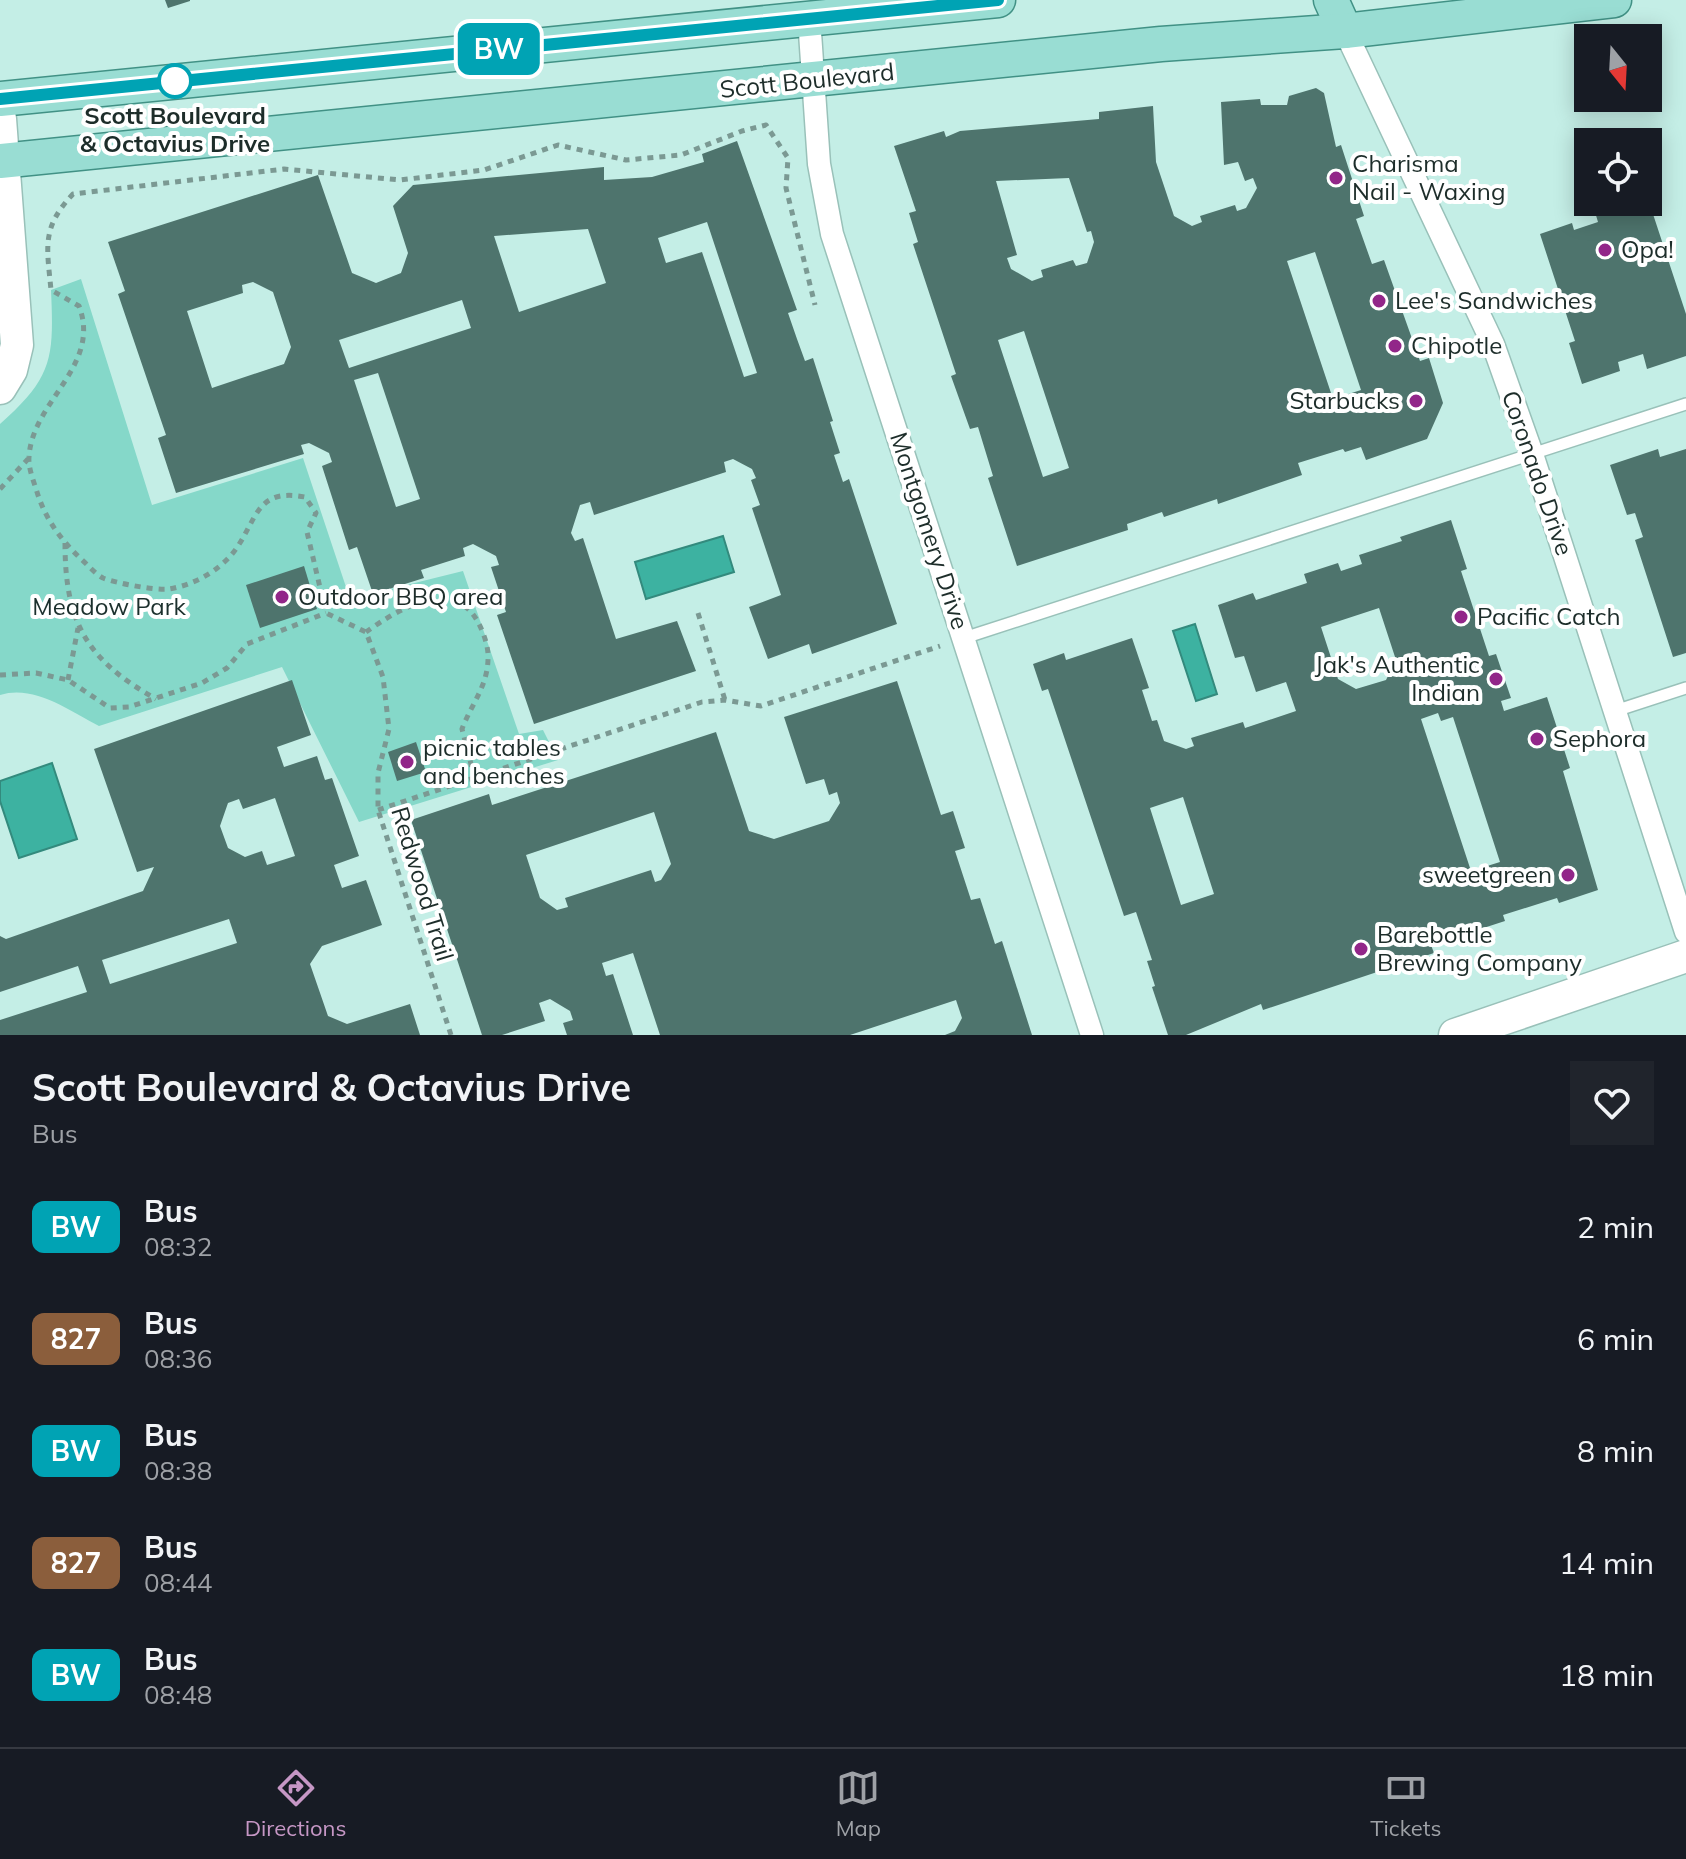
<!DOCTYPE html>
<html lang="en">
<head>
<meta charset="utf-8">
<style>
	body { margin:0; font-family:Mulish,sans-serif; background:#20242c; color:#f1f3f6; height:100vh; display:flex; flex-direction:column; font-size:30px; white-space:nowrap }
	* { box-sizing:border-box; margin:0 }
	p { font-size:26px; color:#9ea1a6 }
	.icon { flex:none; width:44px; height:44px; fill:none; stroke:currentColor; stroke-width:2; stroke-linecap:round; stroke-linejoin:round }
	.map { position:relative; height:1035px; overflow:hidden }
	.sheet { display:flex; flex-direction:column; background:#171b24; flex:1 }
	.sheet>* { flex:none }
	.badge { padding:0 16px; border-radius:12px; font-size:28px; line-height:52px }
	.needle { width:52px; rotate:162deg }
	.controls { position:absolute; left:1574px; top:24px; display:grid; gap:16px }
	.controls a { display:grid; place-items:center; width:88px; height:88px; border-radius:0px; background:#171b24; box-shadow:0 4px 20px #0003; font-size:40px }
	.map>.badge { position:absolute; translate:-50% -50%; box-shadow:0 0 0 4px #fff }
	.round { display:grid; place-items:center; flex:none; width:84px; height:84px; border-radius:0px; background:#20242c }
	.overview { display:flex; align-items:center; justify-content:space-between; height:136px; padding:0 32px }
	h1 { font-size:38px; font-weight:700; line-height:60px }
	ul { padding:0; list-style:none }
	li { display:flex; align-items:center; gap:24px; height:112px; padding:0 32px }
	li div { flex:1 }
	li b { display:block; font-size:30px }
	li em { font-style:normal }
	li .badge { min-width:88px; font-weight:700; text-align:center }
	.tab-bar { display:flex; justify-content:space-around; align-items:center; height:112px; border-top:2px solid #363941; background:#171b24; font-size:22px; color:#9ea1a6 }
	.tab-bar a { display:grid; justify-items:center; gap:4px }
	.tab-bar .active { color:#c697c5 }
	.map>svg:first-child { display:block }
</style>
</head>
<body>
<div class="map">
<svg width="1686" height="1035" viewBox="0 0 1686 1035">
	<rect width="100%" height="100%" fill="#c4eee6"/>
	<path fill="#85d8c9" d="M81,279L152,505L303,458L350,599L463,571L519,734L543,730L558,760L359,822L282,667L99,726C70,711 34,684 0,695V424C53,377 54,358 51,290Z"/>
	<g fill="#3db2a1" stroke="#338a7d" stroke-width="2">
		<polygon points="723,536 734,572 646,599 635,562"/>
		<polygon points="1195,624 1217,694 1196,701 1173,631"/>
		<polygon points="52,763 77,839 19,858 0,801 0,781"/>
	</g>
	<g fill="#4e746d" fill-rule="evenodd">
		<polygon points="165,0 190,0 190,1 168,8"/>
		<path d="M1316,88L1324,93L1336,147L1341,145L1364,216L1356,219L1372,264L1384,260L1420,361L1429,358L1443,403L1427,439L1366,460L1361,447L1345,452L1343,449L1298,463L1302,475L1218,504L1217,499L1164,517L1162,512L1127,524L1128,530L1017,566L988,478L993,476L978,427L970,429L951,376L956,374L913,244L918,242L909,213L916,211L894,146L944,131L946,137L960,131L1099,119V112L1153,106L1156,162L1174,216L1192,226L1202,222L1200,216L1235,205L1237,211L1246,208L1257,188L1253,178L1245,181L1238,162L1224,165L1221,102L1260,99L1261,105H1287L1289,96ZM1069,178L1087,232L1091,231L1094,242L1087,263L1076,266L1073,260L1041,270L1043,277L1032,281L1011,269L1007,258L1017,255L996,181ZM1315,252L1361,390L1333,399L1287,261ZM1024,331L1069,468L1043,477L998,340Z"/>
		<path d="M737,141L797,310L788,313L797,339L805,361L813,358L833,421L830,422L840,453L834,455L843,482L849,479L897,624L812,654L809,644L768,659L749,607L781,595L752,508L760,505L751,480L756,478L752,469L733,459L724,462L726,472L594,515L590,502L580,505L571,533L575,541L583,538L616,639L677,621L696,671L534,724L497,615L506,612L491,567L499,565L496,556L473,544L463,548L465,556L421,570L424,578L373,594L357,547L349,550L322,466L332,462L329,453L309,443L301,445L304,454L176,493L158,438L166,435L118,294L125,291L108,242L318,175L352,273L376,283L401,273L408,253L393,206L413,185L604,167V180L652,177L704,162L702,154ZM707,222L757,373L744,377L702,252L666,263L658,238ZM588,229L606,283L519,312L494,236ZM253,282L273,292L291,347L284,364L212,388L187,311L243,293L242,285ZM462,300L471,328L349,368L339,340ZM378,373L420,499L396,507L354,380Z"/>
		<polygon points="1592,202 1649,202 1686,314 1686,356 1647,369 1643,354 1618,362 1620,371 1582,384 1569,343 1575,341 1540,234 1572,223 1574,230 1598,222"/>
		<polygon points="1658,449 1660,457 1686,449 1686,653 1673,657 1635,540 1643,537 1635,513 1627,515 1610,465"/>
		<path d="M1451,520L1467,569L1461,571L1489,656L1496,654L1511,698L1501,701L1504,711L1547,697L1570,768L1563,771L1598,890L1559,903L1557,898L1503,915L1505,921L1431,945L1434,953L1263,1010L1261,1004L1186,1035H1168L1152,987L1155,986L1147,961L1152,960L1136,912L1124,916L1048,689L1042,691L1033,664L1064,653L1066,660L1132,638L1149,688L1142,690L1152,721L1157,720L1164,741L1186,749L1194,746L1191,738L1243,722L1245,728L1296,711L1286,682L1256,692L1244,656L1235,658L1218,605L1253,593L1256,600L1307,583L1304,574L1338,563L1341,571L1362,564L1359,555L1402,541L1400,537ZM1379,608L1396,660L1386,680L1356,689L1338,679L1321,627ZM1438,713L1441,721L1453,717L1500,862L1471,871L1421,719ZM1183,797L1214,894L1181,905L1150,808Z"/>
		<polygon points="304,566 317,609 260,628 246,585"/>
		<path d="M292,680L311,735L277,747L284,767L317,756L325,780L332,778L359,856L334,865L342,888L366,880L382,925L322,946L310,964L328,1016L347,1024L410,1004L420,1035H0V1020L87,992L78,966L0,992V936L6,939L143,891L154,867L137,872L94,749ZM275,798L295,856L267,865L262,851L245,857L228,848L220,826L228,803L239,799L243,809ZM229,919L237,943L110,984L102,960Z"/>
		<path d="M897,681L941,815L953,811L965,848L955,851L971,900L980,898L995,944L1002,941L1032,1035H945L955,1031L962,1018L956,1000L850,1035H660L633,953L602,963L606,976L613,974L633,1035H567L563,1023L573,1020L570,1011L550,999L539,1003L545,1021L502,1035H482L411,820L489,794L492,805L716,732L749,831L774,839L829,821L840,803L837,792L829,795L824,779L806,784L784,717ZM654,812L671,864L661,880L655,882L651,870L565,898L568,907L557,910L540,898L526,855Z"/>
		<polygon points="416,742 426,772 397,781 388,752"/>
	</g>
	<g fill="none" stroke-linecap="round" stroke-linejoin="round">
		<defs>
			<g id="lane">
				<polyline points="964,638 1686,404"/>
				<polyline points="1615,711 1686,688"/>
			</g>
			<g id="street">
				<polyline points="809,18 819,164 832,234 1092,1035"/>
				<polyline points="1345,31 1493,344 1532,454 1686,932"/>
			</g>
			<g id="secondary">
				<polyline points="0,119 17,345 11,370 0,388"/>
				<polyline points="1455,1035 1686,956"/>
			</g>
			<g id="primary">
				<polyline points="1331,0 1345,31"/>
				<polyline points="0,99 998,0"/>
				<polyline points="0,161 1161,44 1345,31 1614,0"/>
			</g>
		</defs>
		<use href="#lane" stroke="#99c1b9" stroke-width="14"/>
		<use href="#street" stroke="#99c1b9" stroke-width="25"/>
		<use href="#secondary" stroke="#99c1b9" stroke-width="35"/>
		<use href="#primary" stroke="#419185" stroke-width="37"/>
		<g stroke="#7b9993" stroke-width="5" stroke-dasharray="6 6" stroke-linecap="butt">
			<polyline points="0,489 28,459"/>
			<path d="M65,543C65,623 87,660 156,699"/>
			<polyline points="698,613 725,700"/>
			<path d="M366,632C397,610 454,574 479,624C484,634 489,648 488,660C487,687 471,705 462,729L474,776"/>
			<polyline points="0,675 36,673 68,680 110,708 129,707 202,683 227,668 247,644 326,613"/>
			<polyline points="68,680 78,628"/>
			<polyline points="378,810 702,702 725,700 761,706 940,646"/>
			<path d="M451,1035L378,810V773L389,729L383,677L366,632L326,613L307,532L316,513L305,497C257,488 258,517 236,549C221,570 194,585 169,589C157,591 115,583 103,578C95,574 87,564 80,558C60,539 45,518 37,492C34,482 28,468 29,457C32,401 102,366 79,306L51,290C47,247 41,228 73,194L284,169L400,180L484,170L558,145L626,160L681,155L742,131L766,125L788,158L786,188L815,305"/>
		</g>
		<use href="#lane" stroke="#fff" stroke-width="11"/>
		<use href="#street" stroke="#fff" stroke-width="22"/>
		<use href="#secondary" stroke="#fff" stroke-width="32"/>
		<use href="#primary" stroke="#99ddd3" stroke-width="34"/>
	</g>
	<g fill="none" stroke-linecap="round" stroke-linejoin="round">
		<defs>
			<polyline id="line" points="0,99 998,0"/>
		</defs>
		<use href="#line" stroke="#fff" stroke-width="18"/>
		<use href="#line" stroke="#00a3b4" stroke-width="12"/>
	</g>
	<circle fill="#fff" stroke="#00a3b4" stroke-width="4" cx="175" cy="81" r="16"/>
	<g fill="#922689" stroke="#fff" stroke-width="3">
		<circle cx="1336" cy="178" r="8"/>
		<circle cx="1605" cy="250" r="8"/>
		<circle cx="1379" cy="301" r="8"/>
		<circle cx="1395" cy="346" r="8"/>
		<circle cx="1416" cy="401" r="8"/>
		<circle cx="282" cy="597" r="8"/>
		<circle cx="1461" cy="617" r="8"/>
		<circle cx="1496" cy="679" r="8"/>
		<circle cx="1537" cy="739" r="8"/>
		<circle cx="407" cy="762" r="8"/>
		<circle cx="1568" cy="875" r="8"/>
		<circle cx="1361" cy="949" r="8"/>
	</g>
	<g text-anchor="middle" stroke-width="8" stroke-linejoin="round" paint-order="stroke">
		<g font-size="24" fill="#1d2d2a" stroke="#fff">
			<text transform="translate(807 81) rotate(-6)" y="8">Scott Boulevard</text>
			<text transform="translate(1537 473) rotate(71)" y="8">Coronado Drive</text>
			<text transform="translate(929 531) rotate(72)" y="8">Montgomery Drive</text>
			<text transform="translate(422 884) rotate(73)" y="8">Redwood Trail</text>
		</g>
		<g font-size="24" font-weight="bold" fill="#1d2d2a" stroke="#fff">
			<text x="175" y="124">Scott Boulevard<tspan x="175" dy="28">&amp; Octavius Drive</tspan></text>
		</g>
		<g font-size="24" fill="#1d2d2a" stroke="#fff" text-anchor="start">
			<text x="1352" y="172">Charisma<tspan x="1352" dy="28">Nail - Waxing</tspan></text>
			<text x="1621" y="258">Opa!</text>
			<text x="1395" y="309">Lee's Sandwiches</text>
			<text x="1411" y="354">Chipotle</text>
			<text x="1400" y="409" text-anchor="end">Starbucks</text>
			<text x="298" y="605">Outdoor BBQ area</text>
			<text x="1477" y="625">Pacific Catch</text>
			<text x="1480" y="673" text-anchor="end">Jak's Authentic<tspan x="1480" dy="28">Indian</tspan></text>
			<text x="1553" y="747">Sephora</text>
			<text x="423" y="756">picnic tables<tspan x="423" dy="28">and benches</tspan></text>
			<text x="1552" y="883" text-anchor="end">sweetgreen</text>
			<text x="1377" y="943">Barebottle<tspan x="1377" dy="28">Brewing Company</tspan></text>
		</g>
		<g font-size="24" fill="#1c302d" stroke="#fff">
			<text x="109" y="615">Meadow Park</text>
		</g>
	</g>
</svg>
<div class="controls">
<a><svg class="needle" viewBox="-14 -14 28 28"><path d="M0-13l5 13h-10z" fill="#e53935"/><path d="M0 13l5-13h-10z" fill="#9ea1a6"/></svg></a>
<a><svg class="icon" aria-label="locate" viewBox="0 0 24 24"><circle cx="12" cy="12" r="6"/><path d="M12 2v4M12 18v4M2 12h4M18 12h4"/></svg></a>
</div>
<b class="badge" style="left:499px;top:49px;background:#00a3b4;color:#fff">BW</b>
</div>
<section class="sheet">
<div class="overview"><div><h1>Scott Boulevard &amp; Octavius Drive</h1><p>Bus</p></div><a class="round"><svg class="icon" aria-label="heart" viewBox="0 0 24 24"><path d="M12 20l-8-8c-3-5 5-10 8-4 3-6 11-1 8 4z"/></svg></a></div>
<ul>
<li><span class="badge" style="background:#00a3b4;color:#fff">BW</span><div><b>Bus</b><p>08:32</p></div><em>2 min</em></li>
<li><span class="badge" style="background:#8b5e3c;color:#fff">827</span><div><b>Bus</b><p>08:36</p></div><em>6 min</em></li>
<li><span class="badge" style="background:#00a3b4;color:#fff">BW</span><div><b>Bus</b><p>08:38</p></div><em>8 min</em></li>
<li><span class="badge" style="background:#8b5e3c;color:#fff">827</span><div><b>Bus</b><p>08:44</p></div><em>14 min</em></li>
<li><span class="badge" style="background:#00a3b4;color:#fff">BW</span><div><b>Bus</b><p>08:48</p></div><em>18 min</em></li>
</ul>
</section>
<nav class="tab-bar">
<a class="active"><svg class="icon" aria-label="directions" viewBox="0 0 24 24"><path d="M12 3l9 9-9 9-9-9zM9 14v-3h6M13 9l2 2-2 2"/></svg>Directions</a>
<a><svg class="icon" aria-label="map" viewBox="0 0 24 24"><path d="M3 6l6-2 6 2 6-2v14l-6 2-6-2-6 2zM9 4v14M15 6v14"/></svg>Map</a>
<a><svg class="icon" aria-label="tickets" viewBox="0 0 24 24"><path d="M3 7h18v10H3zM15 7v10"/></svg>Tickets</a>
</nav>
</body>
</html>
